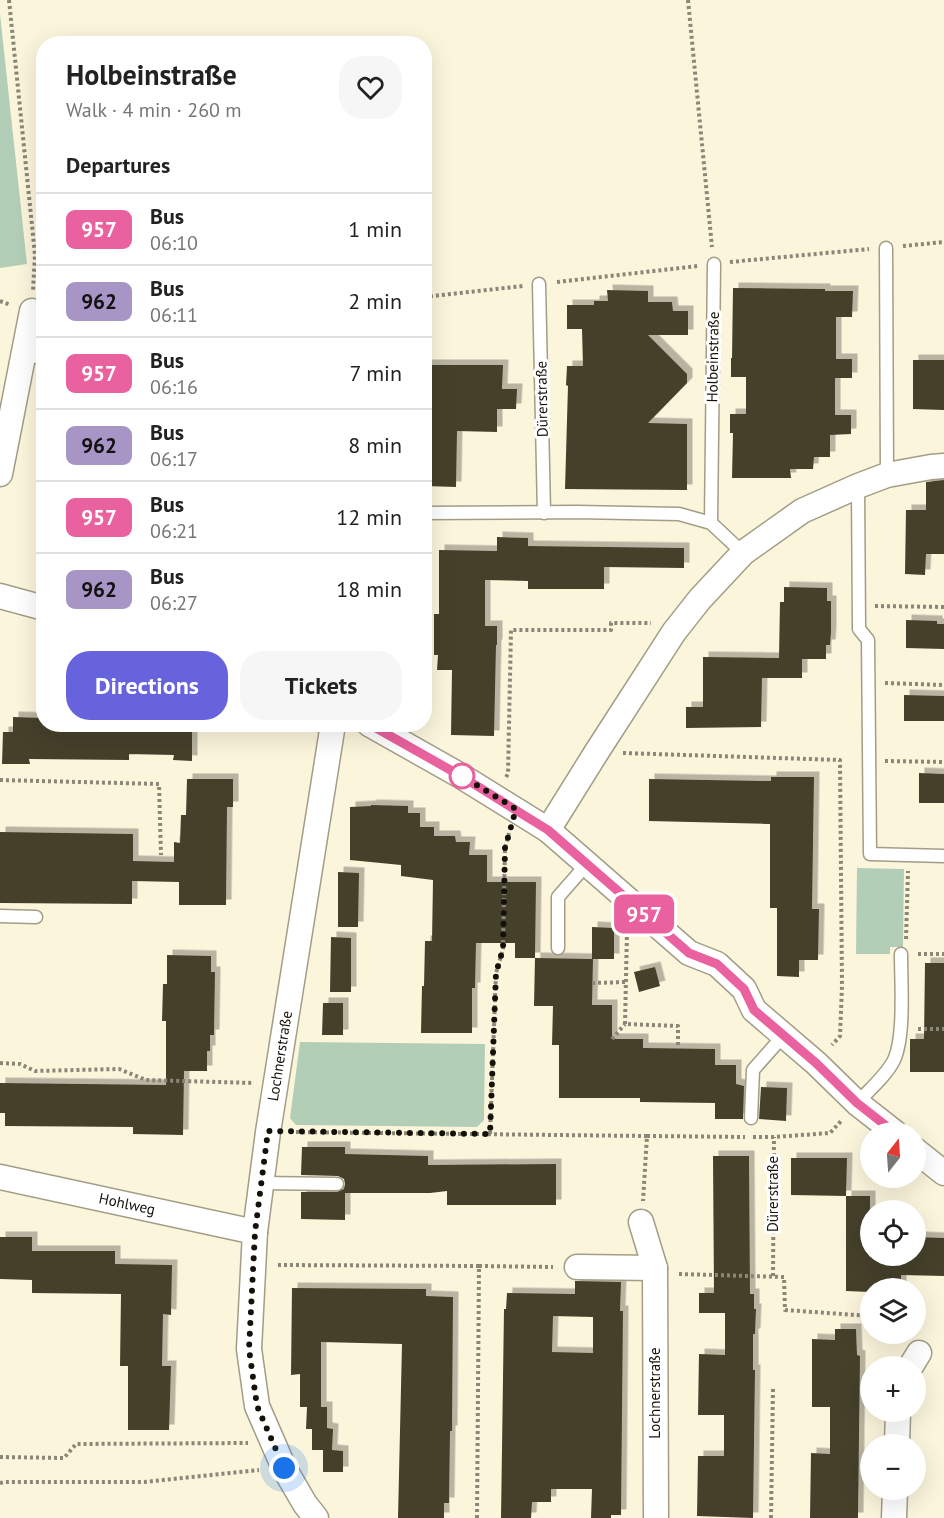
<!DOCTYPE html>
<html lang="en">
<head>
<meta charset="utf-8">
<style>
	body { margin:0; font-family:"PT Sans",sans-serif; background:#f6f6f6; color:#222; height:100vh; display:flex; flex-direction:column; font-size:22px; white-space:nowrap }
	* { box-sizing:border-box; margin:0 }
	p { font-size:20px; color:#767676 }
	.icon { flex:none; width:33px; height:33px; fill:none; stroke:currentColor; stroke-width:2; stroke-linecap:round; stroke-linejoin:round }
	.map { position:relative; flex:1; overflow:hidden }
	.side { position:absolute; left:36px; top:36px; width:396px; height:696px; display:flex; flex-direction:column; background:#fff; border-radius:24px; box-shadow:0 6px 24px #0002 }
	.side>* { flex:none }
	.badge { padding:0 12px; border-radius:9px; font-size:21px; line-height:39px }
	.needle { width:39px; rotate:17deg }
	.tools { position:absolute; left:860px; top:1122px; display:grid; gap:12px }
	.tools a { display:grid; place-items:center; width:66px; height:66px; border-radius:50%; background:#fff; box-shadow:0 6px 24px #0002; font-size:30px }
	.you { position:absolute; width:30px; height:30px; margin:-15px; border:4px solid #fff; border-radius:50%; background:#1a73e8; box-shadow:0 0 0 9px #1a73e833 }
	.map>.badge { position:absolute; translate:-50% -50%; box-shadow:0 0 0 3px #fff }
	h2 { padding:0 30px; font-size:22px; line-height:54px }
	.round { display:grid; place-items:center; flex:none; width:63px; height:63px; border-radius:24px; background:#f6f6f6 }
	.overview { display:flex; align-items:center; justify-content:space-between; height:102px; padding:0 30px }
	h1 { font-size:28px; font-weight:600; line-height:45px }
	.button { display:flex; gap:12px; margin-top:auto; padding:12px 30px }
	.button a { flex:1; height:69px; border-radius:24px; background:#6663dd; color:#fff; font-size:24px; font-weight:600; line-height:69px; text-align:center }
	.button a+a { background:#f6f6f6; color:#222 }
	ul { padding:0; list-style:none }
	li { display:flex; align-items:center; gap:18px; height:72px; padding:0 30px; border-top:2px solid #e0e0e0 }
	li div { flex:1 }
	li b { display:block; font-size:22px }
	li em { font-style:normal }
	li .badge { min-width:66px; font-weight:700; text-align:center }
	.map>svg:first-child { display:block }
</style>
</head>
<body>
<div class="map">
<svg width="944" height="1518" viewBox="0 0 944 1518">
	<defs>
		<filter id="shadow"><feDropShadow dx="5.5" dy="-5.5" stdDeviation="0" flood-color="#0004"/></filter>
	</defs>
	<rect width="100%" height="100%" fill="#fbf5dc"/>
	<g fill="#b3ceb6">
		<polygon points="0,14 27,264 0,268"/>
		<polygon points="857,868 904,869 903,947 890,947 890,954 856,954"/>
		<polygon points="300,1042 485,1044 484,1120 477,1127 296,1125 290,1118"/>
	</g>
	<g fill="#45402b" fill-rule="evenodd" filter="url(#shadow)">
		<polygon points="733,288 825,289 825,291 853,291 852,317 836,317 836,359 852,359 852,378 835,378 835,415 851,415 851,434 830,435 830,457 814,457 813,469 790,469 791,478 732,478 733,433 730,433 730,414 746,414 746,377 731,377 731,358 732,358"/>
		<polygon points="607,290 648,291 648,302 672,302 673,311 688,311 688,335 648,335 687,374 687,383 648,423 687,424 687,490 565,489 568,386 566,385 567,366 583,366 582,329 567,329 567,305 594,305 594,301 608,301"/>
		<polygon points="913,360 944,360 944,410 913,409"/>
		<polygon points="424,365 503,365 502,389 517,389 516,409 497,409 497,432 457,431 456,487 424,486"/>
		<polygon points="944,480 944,554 926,554 925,575 905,574 906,510 926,510 926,482"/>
		<polygon points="497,537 528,538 528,546 684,548 684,568 604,567 604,589 528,589 528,581 485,580 485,626 497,626 497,645 496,645 494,736 451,735 452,670 437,670 438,655 434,655 434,614 439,614 439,550 497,551"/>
		<polygon points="784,587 827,588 827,601 831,601 831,632 830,645 826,645 826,659 802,659 802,678 762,678 761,727 686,728 686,707 703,707 703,657 779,658 780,602 784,602"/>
		<polygon points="906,620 937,621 937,624 944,624 944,649 906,648"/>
		<polygon points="904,695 944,696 944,721 904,721"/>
		<polygon points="13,717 44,718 44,724 192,724 192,761 173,760 174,755 129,754 129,760 29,759 30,764 2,764 3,732 13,732"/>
		<polygon points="919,773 944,774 944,803 919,803"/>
		<polygon points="771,777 814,777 812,909 819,909 818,960 799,960 799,977 777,976 777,908 770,908 770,824 649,821 649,779 771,781"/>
		<polygon points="187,779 233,779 233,807 227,807 226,905 179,905 179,882 132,881 132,904 0,903 0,832 133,834 133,861 174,862 174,842 180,843 181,815 186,815"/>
		<polygon points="371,805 408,806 408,813 420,813 420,827 434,827 434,836 455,836 456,842 470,842 469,855 487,855 487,882 536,882 535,958 515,958 515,943 476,943 475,988 472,988 472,1033 421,1033 422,986 424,986 425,941 432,941 433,880 401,876 401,865 350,860 350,807 371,806"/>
		<polygon points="338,872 359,873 358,927 338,927"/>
		<polygon points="592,927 614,928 614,959 593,959 592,1005 612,1005 612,1039 643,1039 643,1048 715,1049 715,1065 736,1065 736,1084 744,1086 743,1119 715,1119 715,1103 640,1102 640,1098 559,1098 559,1045 552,1045 553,1006 534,1006 535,958 592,959"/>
		<polygon points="331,937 351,938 351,992 330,992"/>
		<polygon points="167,955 211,956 211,972 215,972 214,1035 210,1035 210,1051 207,1051 207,1071 184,1071 183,1135 133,1134 133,1127 5,1126 5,1113 0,1113 0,1083 166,1085 166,1021 162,1021 163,984 167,984"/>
		<polygon points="925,963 944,963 944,1072 910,1072 910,1039 924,1039"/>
		<polygon points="655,967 660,986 639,992 634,972"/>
		<polygon points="323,1003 343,1003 343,1035 322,1035"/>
		<polygon points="761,1087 787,1088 786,1121 759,1119"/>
		<polygon points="302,1147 345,1147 345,1154 428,1156 428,1165 556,1164 556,1205 447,1205 447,1191 430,1193 345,1193 345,1220 301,1219 301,1192 337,1192 344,1189 345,1184 344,1179 338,1176 301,1175"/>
		<polygon points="713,1156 749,1156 750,1294 754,1294 754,1309 756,1309 755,1334 753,1334 753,1370 755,1370 753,1518 697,1516 698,1456 724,1456 724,1415 698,1415 699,1354 725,1355 725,1313 699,1313 699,1293 714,1293"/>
		<polygon points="791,1158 847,1158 846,1196 791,1195"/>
		<polygon points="846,1196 870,1196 870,1256 915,1256 915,1237 944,1238 944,1276 901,1275 901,1288 870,1288 870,1292 846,1291"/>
		<polygon points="0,1237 32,1237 32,1251 115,1251 115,1264 172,1265 171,1315 163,1314 162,1366 171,1366 169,1430 128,1430 128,1366 120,1366 121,1294 32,1293 32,1280 0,1279"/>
		<path d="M575,1281L621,1282L620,1311H623L621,1515H611V1518H591L592,1489H551V1502H532L531,1518H501L504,1309H506L507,1293L575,1294ZM553,1316L593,1317V1353L552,1352Z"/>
		<polygon points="292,1288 426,1289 426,1296 453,1297 452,1431 450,1431 449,1503 444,1503 444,1518 398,1518 402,1344 321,1342 321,1407 327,1407 327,1428 333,1429 332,1450 343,1451 343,1472 323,1472 323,1450 312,1450 312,1429 306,1429 307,1407 300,1407 300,1374 291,1375"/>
		<polygon points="835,1329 856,1329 857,1355 860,1356 858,1518 810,1518 811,1453 830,1454 830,1407 812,1407 812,1339 835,1340"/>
	</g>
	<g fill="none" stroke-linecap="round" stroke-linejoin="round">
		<defs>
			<g id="service">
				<polyline points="886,248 887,475"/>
				<polyline points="539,284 544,513"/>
				<polyline points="22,359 44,355"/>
				<polyline points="858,486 859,629 868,640 870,854 944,856"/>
				<polyline points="424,513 577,512 679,514 711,523 743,553"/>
				<polyline points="711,523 714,264"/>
				<polyline points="0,916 36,917"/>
				<polyline points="558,948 558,897 587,864"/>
				<path d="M857,1103C869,1090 886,1076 894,1060C905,1036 901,983 901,954"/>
				<polyline points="751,1118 753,1070 783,1036"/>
				<polyline points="261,1183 337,1184"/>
			</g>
			<g id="minor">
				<polyline points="0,474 32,311"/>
				<polyline points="0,596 44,608"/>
				<polyline points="369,724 461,776 548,830 689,953 717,964 744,989 754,1010 816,1063 857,1103 894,1132"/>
				<polyline points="548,830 596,753 674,632 700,599 743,553 802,511 858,486 887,475 931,467 944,466"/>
				<polyline points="915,1150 944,1173"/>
				<polyline points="0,1177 255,1232"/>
				<polyline points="641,1222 655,1268 656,1518"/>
				<polyline points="577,1267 655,1268"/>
				<polyline points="911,1366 919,1353"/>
				<polyline points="897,1444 898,1412"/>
				<polyline points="316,1518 305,1504 284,1468 257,1406 249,1349 255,1232 268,1132 333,724"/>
				<polyline points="894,1518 895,1490"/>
			</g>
		</defs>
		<use href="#service" stroke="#a39d86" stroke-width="15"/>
		<use href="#minor" stroke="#a39d86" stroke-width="27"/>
		<g stroke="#8b8776" stroke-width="4" stroke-dasharray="3 3" stroke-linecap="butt">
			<polyline points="9,0 35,255 33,290"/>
			<polyline points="688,0 712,247"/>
			<polyline points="903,246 944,242"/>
			<polyline points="730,262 869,249"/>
			<polyline points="557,282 698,266"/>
			<polyline points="424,297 523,286"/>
			<polyline points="0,301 11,305"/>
			<polyline points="875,606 944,607"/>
			<polyline points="885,683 944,685"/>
			<polyline points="623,753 840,760 842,986 840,1036 832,1045"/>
			<polyline points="885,761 944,762"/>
			<polyline points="506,777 508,774 511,630 611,630 611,623 651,623"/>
			<polyline points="0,780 159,784 161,855"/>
			<polyline points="627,931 625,1024 678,1026 678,1048"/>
			<polyline points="906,939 908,871"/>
			<polyline points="918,954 944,954"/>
			<polyline points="592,983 626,982"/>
			<polyline points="918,1029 944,1029"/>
			<polyline points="612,1039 625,1024"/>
			<polyline points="0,1063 20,1064 35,1071 119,1069 146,1080 254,1083"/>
			<polyline points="290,1132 647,1136 643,1201"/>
			<polyline points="490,1134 496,973 503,949 505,848 509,833"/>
			<polyline points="647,1136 745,1137"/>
			<polyline points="753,1137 774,1137 830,1133 842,1120"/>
			<polyline points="278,1265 479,1266 477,1518"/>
			<polyline points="479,1266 553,1267"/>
			<polyline points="679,1274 784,1277 785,1310 870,1316"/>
			<polyline points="773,1276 774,1137"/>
			<polyline points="895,1334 902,1339"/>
			<polyline points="0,1457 64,1458 76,1444 248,1443"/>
			<polyline points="0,1483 5,1482 144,1482 259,1470"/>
			<polyline points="771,1518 773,1387"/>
		</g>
		<use href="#service" stroke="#fff" stroke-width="12"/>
		<use href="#minor" stroke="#fff" stroke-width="24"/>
	</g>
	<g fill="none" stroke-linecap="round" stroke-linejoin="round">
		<defs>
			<polyline id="line" points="369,724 461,776 548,830 689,953 717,964 744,989 754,1010 816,1063 857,1103 894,1132"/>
		</defs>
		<use href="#line" stroke="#fff" stroke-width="14"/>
		<use href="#line" stroke="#e9619e" stroke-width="9"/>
		<polyline stroke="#141109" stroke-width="6" stroke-dasharray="0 10.8" points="284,1468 257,1406 249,1349 255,1232 268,1131 490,1134 496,973 503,949 505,848 516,809 462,776"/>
	</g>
	<circle fill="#fff" stroke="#e9619e" stroke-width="3" cx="462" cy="776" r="12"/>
	<g text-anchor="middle" stroke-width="6" stroke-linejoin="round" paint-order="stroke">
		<g font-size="15" fill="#141109" stroke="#fff">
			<text transform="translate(713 357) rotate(-89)" y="5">Holbeinstraße</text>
			<text transform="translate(542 399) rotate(-91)" y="5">Dürerstraße</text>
			<text transform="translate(280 1056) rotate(-81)" y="5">Lochnerstraße</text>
			<text transform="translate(773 1194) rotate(-90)" y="5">Dürerstraße</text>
			<text transform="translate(127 1204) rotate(12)" y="5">Hohlweg</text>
			<text transform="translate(655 1393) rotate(-90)" y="5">Lochnerstraße</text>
		</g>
	</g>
</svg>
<div class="tools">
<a><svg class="needle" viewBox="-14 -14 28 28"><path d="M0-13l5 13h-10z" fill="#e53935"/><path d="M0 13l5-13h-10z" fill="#767676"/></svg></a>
<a><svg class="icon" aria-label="locate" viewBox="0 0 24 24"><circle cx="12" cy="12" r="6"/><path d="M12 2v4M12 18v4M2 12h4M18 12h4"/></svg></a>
<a><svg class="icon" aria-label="layers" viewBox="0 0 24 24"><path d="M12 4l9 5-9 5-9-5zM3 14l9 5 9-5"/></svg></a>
<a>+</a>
<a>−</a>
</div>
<div class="you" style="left:284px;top:1468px"></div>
<b class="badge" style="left:644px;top:914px;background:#e9619e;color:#fff">957</b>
<section class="side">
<div class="overview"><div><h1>Holbeinstraße</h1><p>Walk · 4 min · 260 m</p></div><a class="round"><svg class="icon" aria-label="heart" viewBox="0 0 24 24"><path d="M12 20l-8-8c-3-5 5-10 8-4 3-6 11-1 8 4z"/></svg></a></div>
<h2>Departures</h2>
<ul>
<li><span class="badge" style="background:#e9619e;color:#fff">957</span><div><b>Bus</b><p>06:10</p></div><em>1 min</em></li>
<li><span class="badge" style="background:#a795c6;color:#111">962</span><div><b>Bus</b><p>06:11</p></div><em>2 min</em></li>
<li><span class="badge" style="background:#e9619e;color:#fff">957</span><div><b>Bus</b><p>06:16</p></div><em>7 min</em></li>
<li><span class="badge" style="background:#a795c6;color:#111">962</span><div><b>Bus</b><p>06:17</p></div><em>8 min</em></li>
<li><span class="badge" style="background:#e9619e;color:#fff">957</span><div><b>Bus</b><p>06:21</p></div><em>12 min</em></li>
<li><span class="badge" style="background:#a795c6;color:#111">962</span><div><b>Bus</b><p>06:27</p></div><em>18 min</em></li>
</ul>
<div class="button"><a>Directions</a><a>Tickets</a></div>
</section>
</div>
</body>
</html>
